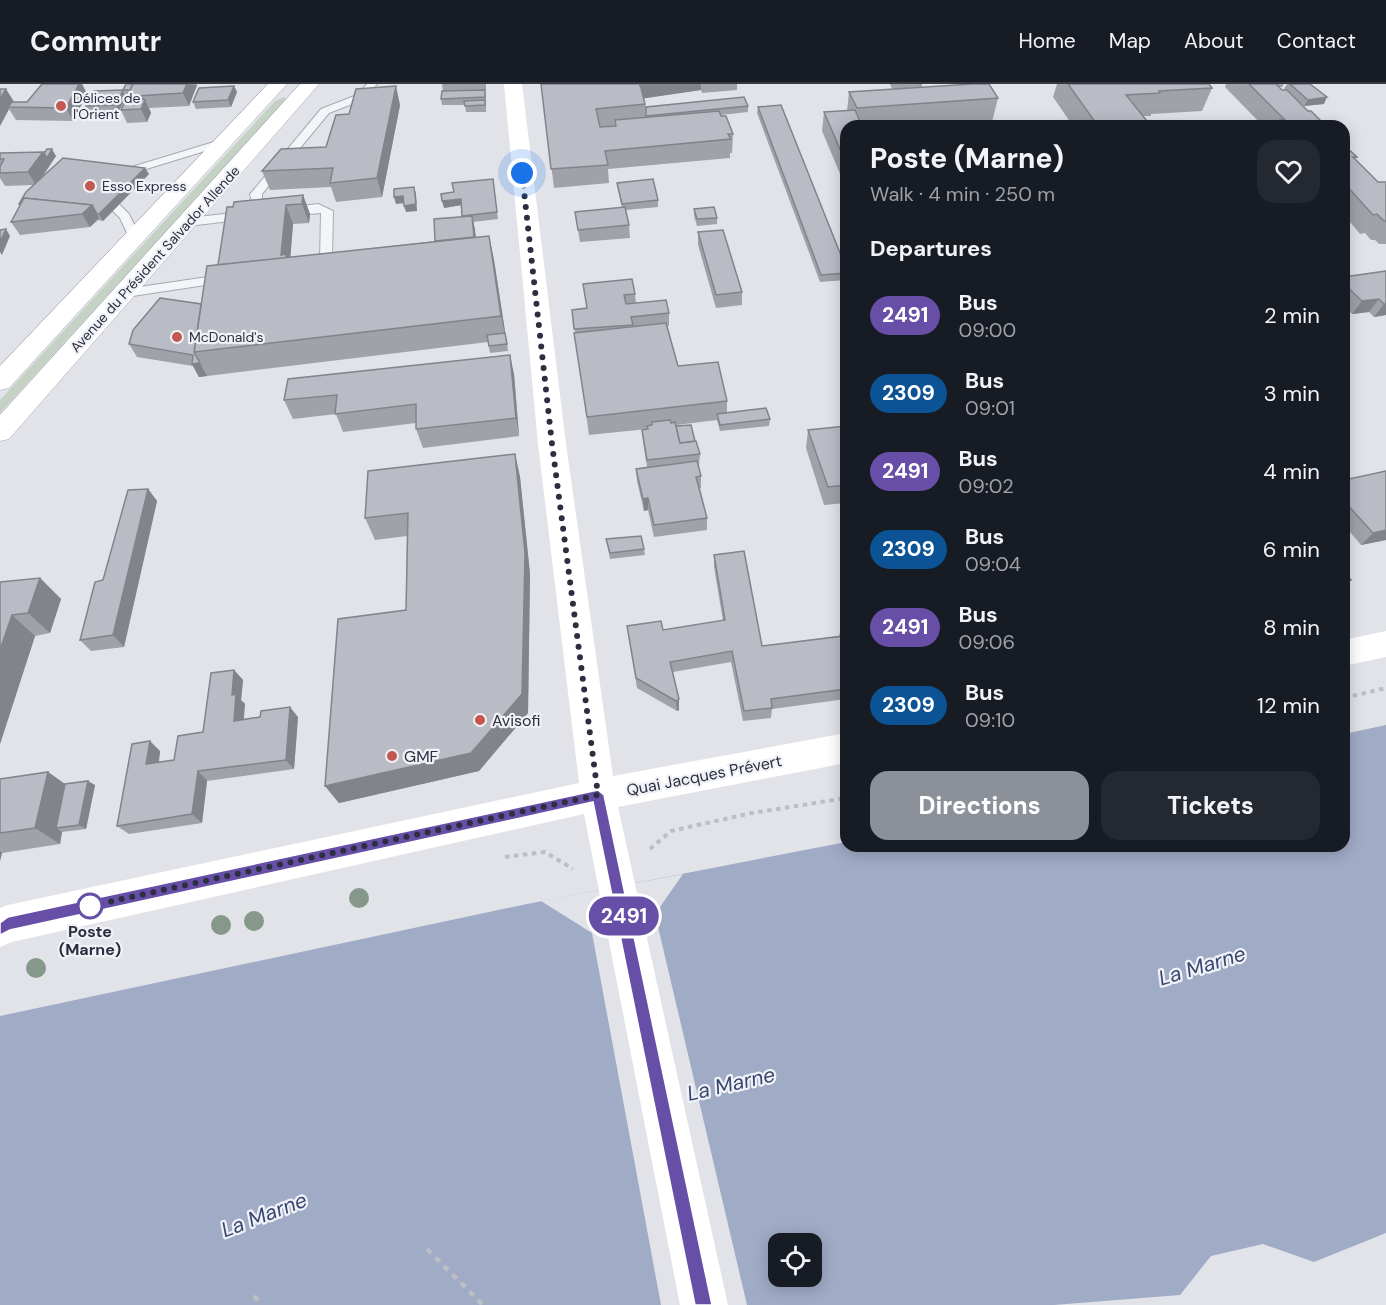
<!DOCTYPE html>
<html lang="en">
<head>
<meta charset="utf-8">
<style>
	body { margin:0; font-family:"DM Sans",sans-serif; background:#242831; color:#f1f3f6; height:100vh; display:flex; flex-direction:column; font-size:22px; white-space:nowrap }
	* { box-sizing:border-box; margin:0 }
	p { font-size:20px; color:#9ea1a6 }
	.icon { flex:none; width:33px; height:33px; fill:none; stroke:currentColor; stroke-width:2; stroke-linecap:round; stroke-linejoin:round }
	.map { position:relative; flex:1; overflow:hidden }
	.sheet { position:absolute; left:840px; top:36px; width:510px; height:732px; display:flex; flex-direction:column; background:#171b24; border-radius:18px; box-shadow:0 3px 15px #0003 }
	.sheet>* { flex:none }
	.badge { padding:0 12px; border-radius:20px; font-size:21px; line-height:39px }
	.fabs { position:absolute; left:768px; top:1149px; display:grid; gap:12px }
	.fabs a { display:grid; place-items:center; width:54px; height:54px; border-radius:12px; background:#171b24; box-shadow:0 3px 15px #0003; font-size:30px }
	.you { position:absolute; width:30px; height:30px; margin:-15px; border:4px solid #fff; border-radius:50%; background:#1a73e8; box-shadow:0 0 0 9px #1a73e833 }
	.map>.badge { position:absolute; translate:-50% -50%; box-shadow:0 0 0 3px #fff }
	h2 { padding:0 30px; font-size:22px; line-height:54px }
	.round { display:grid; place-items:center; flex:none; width:63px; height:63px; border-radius:18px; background:#242831 }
	.headline { display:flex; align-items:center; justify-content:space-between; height:102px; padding:0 30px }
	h1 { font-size:28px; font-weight:800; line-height:45px }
	.button { display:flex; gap:12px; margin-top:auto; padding:12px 30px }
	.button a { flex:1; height:69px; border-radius:18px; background:#8c9099; color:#fff; font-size:24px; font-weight:800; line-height:69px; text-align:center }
	.button a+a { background:#242831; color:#f1f3f6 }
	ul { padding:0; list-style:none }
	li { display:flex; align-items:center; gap:18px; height:78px; padding:0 30px }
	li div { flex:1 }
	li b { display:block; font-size:22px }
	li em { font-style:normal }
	li .badge { min-width:66px; font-weight:700; text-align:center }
	header { display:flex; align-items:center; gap:36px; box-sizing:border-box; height:84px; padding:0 30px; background:#171b24; border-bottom:2px solid #363941 }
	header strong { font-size:28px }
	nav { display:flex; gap:33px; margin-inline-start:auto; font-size:21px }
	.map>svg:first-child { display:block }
</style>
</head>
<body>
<header>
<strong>Commutr</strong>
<nav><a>Home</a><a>Map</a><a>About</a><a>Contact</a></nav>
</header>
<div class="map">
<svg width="1386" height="1221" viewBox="0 0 1386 1221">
	<rect width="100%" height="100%" fill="#e2e3e9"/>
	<polygon fill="#c4d2c4" points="284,13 286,16 0,329 0,316 275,17"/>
	<path fill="#a0abc6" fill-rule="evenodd" d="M1386,641V1149L1314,1178L1263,1160L1211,1172L1180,1211L1054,1221H0V932L527,820L846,758V762H1344V650ZM778,1160H812V1192H778Z"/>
	<polygon fill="#e2e3e9" points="683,790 655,830 747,1221 661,1221 592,849 541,817"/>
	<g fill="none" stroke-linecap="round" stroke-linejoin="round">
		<defs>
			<g id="lane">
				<polygon points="367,0 377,0 365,15 329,29 262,110 262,115 281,117 281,121 253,121 250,110 252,108 321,25 357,11"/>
				<polygon points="227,54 231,55 231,59 130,90 110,111 129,130 141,155 139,158 131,158 120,134 97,111 122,86"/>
				<polygon points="318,120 333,127 332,177 311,186 305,182 320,175 321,129 284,132 278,128 284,124"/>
				<polygon points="250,127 254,128 254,134 189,142 183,138 189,134"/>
				<polygon points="228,190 232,191 234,194 232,197 126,213 120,209 126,205"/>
			</g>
			<g id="primary">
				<polygon points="268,0 287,0 9,304 0,306 0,282"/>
				<polygon points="300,0 319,0 9,355 0,357 0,331"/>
			</g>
		</defs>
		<use href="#lane" stroke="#a7a9b3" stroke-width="2"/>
		<use href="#primary" stroke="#a2a6b4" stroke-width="1"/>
		<g stroke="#bcbec4" stroke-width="4" stroke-dasharray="4.5 4.5" stroke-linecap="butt">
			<polyline points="1344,614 1386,604"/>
			<polyline points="650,765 671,747 752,729 846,714"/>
			<polyline points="505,773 545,768 573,785"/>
		</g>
		<g stroke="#bcbec4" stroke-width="4.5" stroke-dasharray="6 6" stroke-linecap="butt">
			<polyline points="427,1165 483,1221"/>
			<polyline points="254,1212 262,1221"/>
		</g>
		<use href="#lane" fill="#f4f5f8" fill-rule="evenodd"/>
		<g fill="#fff" fill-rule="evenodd">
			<polygon points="504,0 522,0 566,360 613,692 846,649 846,679 618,723 728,1221 680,1221 584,730 12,858 0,863 0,824 8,821 579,699 538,360"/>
			<polygon points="1386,547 1386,573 1344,582 1344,556"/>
		</g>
		<use href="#primary" fill="#fff" fill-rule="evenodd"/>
	</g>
	<g fill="#869889">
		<circle cx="359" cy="814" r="10"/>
		<circle cx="254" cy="837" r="10"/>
		<circle cx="221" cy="841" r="10"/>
		<circle cx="36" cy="884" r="10"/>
	</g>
	<g fill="#9fa2a9">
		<polygon points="42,0 82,0 87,10 73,37 16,36 9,25 0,42 6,5 14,18 27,18"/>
		<polygon points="126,0 197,0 197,1 189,22 149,24 151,29 147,38 127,39 121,26 127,13 123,6"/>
		<polygon points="442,0 486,0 486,6 485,6 486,12 486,28 466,28 465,21 442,21 441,15 443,7"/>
		<polygon points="541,0 737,0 737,6 702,9 701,6 644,14 646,23 748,22 748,28 721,31 733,50 732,69 730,69 730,74 608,85 609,99 554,104"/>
		<polygon points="890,0 922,0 922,3 892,5"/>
		<polygon points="1057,0 1209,0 1212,4 1202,27 1151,30 1151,32 1143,32 1151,42 1073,42 1053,13"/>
		<polygon points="1226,0 1284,0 1282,3 1279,3 1282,6 1285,6 1284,5 1287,0 1310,0 1324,20 1304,22 1295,14 1308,27 1322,38 1321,40 1323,42 1263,42 1225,3"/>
		<polygon points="234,2 237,8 231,23 196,25 193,18"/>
		<polygon points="849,8 998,14 992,38 932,42 846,42 846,104 822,47 824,28 847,27"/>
		<polygon points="126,13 119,27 90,29 86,22"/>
		<polygon points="400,21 382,113 336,118 331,103 270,106 262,87 326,63 349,30"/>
		<polygon points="758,23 846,184 846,196 820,198 757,29"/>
		<polygon points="1344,61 1357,73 1355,75 1378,98 1386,98 1386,160 1379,160 1375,156 1371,156 1365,149 1360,150 1344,131"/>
		<polygon points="0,69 44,69 56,72 42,94 149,90 103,137 98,136 90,143 20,151 11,138 20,121 19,120 33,101 5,102 0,94"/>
		<polygon points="617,99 658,116 658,123 626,126 629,141 630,154 580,158 575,128 622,124 618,106"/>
		<polygon points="494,102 498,135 473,138 476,153 489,152 494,176 508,267 490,269 488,258 199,293 193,282 137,273 129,260 201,220 218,181 227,123 303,111 310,130 309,139 293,140 290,173 435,157 463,133 461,121 444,124"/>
		<polygon points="694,125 717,134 717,140 697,142 694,132"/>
		<polygon points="698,148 742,208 742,221 716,224 698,161"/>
		<polygon points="1386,187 1386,231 1374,233 1369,228 1352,230 1344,222 1344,193"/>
		<polygon points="583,200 635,210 636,219 669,229 669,242 667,242 678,282 727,317 727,329 770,335 769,342 720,347 717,336 676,341 695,357 700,370 699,382 698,383 701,392 701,404 700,404 707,434 707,446 654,453 648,426 644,427 637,397 636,385 647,383 643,358 642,346 647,345 589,351 572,226 587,224"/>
		<polygon points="514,290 519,352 423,364 416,345 416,339 343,348 336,330 293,335 284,316"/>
		<polygon points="846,342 846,419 824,421 806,364 808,346"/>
		<polygon points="515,370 520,393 530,490 528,629 479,687 339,719 325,702 406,526 407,452 375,456 365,434"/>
		<polygon points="1386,387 1386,456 1361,461 1344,441 1344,396"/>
		<polygon points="148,405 157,417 124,563 91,567 80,556 103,496"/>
		<polygon points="606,455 644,465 645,471 610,475"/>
		<polygon points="714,471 762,562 839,552 841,545 846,544 846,615 772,625 771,634 743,637 731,578 673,588 679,615 679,626 677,627 637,604 627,542 663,546 723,537 714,483"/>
		<polygon points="40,494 61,515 50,549 35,552 0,660 0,498"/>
		<polygon points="1344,496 1351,496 1344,502"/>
		<polygon points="234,586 243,596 241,616 245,620 244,635 298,633 294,685 207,697 202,739 129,750 117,742 160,667 159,678 174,676 203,648"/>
		<polygon points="48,688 65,700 95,701 86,745 62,748 60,760 2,769 0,777 0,695"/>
	</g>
	<g fill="#82848a">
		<polygon points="79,0 82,0 87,10 73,37 66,24"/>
		<polygon points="187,0 197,1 189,22 183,9"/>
		<polygon points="655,0 701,0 701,6 640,15 639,2"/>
		<polygon points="234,2 237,8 231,23 228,16"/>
		<polygon points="396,2 400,21 382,113 377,94"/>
		<polygon points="6,5 14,18 8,23 9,25 0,42 0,15"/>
		<polygon points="123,6 126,13 119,27 116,21"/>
		<polygon points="1327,13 1324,20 1304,22 1308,16"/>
		<polygon points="145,16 151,29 147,38 141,25"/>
		<polygon points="52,65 56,72 36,101 28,88 43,68 47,74"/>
		<polygon points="145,84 149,90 103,137 99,130"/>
		<polygon points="414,103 416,110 417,127 406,128 404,122"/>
		<polygon points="303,111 310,130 309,139 302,120"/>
		<polygon points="403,112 405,119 396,120 394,113"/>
		<polygon points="461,115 462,121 444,124 442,117"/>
		<polygon points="92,121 99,134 90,143 82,130"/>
		<polygon points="286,121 293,140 290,178 281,171"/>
		<polygon points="472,132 475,145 477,169 474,156"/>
		<polygon points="6,145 10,152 2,171 0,168 0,158"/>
		<polygon points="489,152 494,176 508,267 501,232"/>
		<polygon points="1379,215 1369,228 1352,230 1362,217"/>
		<polygon points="1384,220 1386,220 1386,231 1374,233"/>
		<polygon points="510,271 514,290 519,352 516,334"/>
		<polygon points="200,279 207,292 199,293 192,280"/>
		<polygon points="515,370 520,393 530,490 528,629 479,687 339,719 325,702"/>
		<polygon points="148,405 157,417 124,563 113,551"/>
		<polygon points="648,414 648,426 644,427 643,415"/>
		<polygon points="1386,446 1386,456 1361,461 1373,449"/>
		<polygon points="40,494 61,515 50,549 28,529"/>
		<polygon points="12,531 35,552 0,660 0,566"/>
		<polygon points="234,586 243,596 241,616 245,620 242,647 234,637 232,611"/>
		<polygon points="679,615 679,626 677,627 676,617"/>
		<polygon points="290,623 298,633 294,685 286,676"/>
		<polygon points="150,657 160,667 157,690 146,680"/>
		<polygon points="198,687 207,697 202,739 192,730"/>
		<polygon points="48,688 72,705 56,744 62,748 60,760 35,744"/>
		<polygon points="88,697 95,701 86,745 79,741"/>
		<polygon points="0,767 2,769 0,777"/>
	</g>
	<g fill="#b9bcc5" stroke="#82848a" stroke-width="1.5">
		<polygon points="42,0 79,0 66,24 8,23 12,18 27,18"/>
		<polygon points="126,0 133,0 130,6 123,6"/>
		<polygon points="133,0 187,0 183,9 136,12 145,16 141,25 121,26"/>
		<polygon points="541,0 640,0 645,20 596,25 600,43 616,42 615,36 719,27 721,32 726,32 733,50 728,50 731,55 605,67 608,81 551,85"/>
		<polygon points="640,0 655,0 640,2"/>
		<polygon points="972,0 989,0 998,14 857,24 849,8"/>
		<polygon points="1068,0 1209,0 1212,4 1159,7 1160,9 1126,11 1151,42 1098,42"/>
		<polygon points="1249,0 1276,0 1282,6 1287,6 1308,27 1311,27 1322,38 1319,38 1323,42 1287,42 1281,36 1285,36"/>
		<polygon points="1290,0 1310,0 1327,13 1308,16"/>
		<polygon points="234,2 228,16 193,18 199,4"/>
		<polygon points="396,2 377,94 330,99 333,84 262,87 281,65 326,63 336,31 349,30 356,5"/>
		<polygon points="0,5 6,5 0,15"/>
		<polygon points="123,6 116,21 86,22 94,7"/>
		<polygon points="485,6 485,13 441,15 442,7"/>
		<polygon points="744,13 748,22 646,32 646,23"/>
		<polygon points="485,16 485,21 465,22 464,17"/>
		<polygon points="781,21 846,184 846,189 821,191 758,23"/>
		<polygon points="855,26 862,42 846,42 846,79 824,28"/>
		<polygon points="1224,41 1225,42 1191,42"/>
		<polygon points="1344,61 1357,73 1353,73 1378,98 1386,98 1386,137 1384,137 1377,130 1373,131 1344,99"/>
		<polygon points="47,65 52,65 47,74 44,69"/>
		<polygon points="43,68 28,88 0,89 0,83 4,75 0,75 0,69"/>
		<polygon points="63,74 145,84 99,130 97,130 92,121 24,114 21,120 19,120 26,108"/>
		<polygon points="493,95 497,128 462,132 461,115 442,117 441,110 454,108 452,99"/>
		<polygon points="653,95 658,116 622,120 617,99"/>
		<polygon points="414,103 416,120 404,122 403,112 394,113 394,105"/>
		<polygon points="303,111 302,120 286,121 281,171 286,170 286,174 218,181 227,123 233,123 234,118"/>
		<polygon points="24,114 92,121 82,130 11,138"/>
		<polygon points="625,123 629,141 578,146 575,128"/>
		<polygon points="714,123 717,134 697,135 694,125"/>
		<polygon points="472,132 474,153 435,157 434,135"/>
		<polygon points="6,145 0,158 0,146"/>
		<polygon points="723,146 742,208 716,211 698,148"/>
		<polygon points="489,152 501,232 194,268 207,182"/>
		<polygon points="1386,187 1386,220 1384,220 1379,215 1362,217 1344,200 1344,193"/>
		<polygon points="632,195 635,210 624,211 626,220 666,216 669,229 631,233 633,241 574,245 572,226 587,224 583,200"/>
		<polygon points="160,214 201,220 194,268 200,279 192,280 193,271 129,260 133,246"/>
		<polygon points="666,239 678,282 718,278 727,317 587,333 574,249"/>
		<polygon points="505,249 507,260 489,262 487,251"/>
		<polygon points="510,271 516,334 416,345 416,320 335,330 337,311 284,316 288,295"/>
		<polygon points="766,324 770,335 720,341 717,330"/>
		<polygon points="670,336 671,339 675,338 680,359 696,357 700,370 647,376 642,346 648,345 647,342 652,341 652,338"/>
		<polygon points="691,341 695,357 680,359 676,342"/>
		<polygon points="846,342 846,401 828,403 808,346"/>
		<polygon points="515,370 525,469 522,610 471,669 325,702 338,535 406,526 408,429 365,434 368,387"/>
		<polygon points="697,377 701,392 696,393 707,434 654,441 648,414 643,415 636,385"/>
		<polygon points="1386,387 1386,446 1373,449 1344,417 1344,396"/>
		<polygon points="148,405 113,551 80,556 95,498 103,496 128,406"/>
		<polygon points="641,452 644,465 610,469 606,455"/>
		<polygon points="744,467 762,562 843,552 841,545 846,544 846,605 771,615 772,624 744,627 732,567 670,578 679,615 676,617 636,594 627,542 661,537 663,546 725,536 714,471"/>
		<polygon points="1344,487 1351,496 1344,496"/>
		<polygon points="40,494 28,529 12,531 0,566 0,498"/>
		<polygon points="1344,504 1349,511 1344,511"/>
		<polygon points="234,586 232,611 236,610 234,637 260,633 261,627 290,623 286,676 198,687 192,730 117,742 132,660 150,657 146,680 174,676 178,652 203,648 211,589"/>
		<polygon points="48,688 35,744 0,749 0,695"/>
		<polygon points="88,697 79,741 56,744 65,700"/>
	</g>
	<polygon fill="#674ea7" stroke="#fff" stroke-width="1.5" points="598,706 604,711 712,1221 695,1221 593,718 10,846 0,851 0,839 8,833"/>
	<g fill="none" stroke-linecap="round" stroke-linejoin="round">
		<polyline stroke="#2b2f3f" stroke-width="6" stroke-dasharray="0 10.8" points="90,822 598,711 552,360 522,89"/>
	</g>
	<g fill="#c35752" stroke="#f1f2f7" stroke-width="2">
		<circle cx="61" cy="22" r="6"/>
		<circle cx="90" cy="102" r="6"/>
		<circle cx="177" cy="253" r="6"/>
		<circle cx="480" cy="636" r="6"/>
		<circle cx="392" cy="672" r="6"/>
	</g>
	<circle fill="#fff" stroke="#674ea7" stroke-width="3" cx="90" cy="822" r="12"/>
	<g text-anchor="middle" stroke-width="4.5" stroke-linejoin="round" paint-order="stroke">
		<g font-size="14" fill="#2b2f3f" stroke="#f1f2f7" text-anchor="start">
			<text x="73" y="19">Délices de<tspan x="73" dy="16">l'Orient</tspan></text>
			<text x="102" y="107">Esso Express</text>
			<text x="189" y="258">McDonald's</text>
		</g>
		<g font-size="14" fill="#2b2f3f" stroke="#f1f2f7">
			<text transform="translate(155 175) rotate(-48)" y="5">Avenue du Président Salvador Allende</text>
		</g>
		<g font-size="16" fill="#2b2f3f" stroke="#f1f2f7" text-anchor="start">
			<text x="492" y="642">Avisofi</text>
			<text x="404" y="678">GMF</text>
		</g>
		<g font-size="16" fill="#2b2f3f" stroke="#f1f2f7">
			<text transform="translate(704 691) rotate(-11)" y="6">Quai Jacques Prévert</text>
		</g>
		<g font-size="16" font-weight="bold" fill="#2b2f3f" stroke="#f1f2f7">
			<text x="90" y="853">Poste<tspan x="90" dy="18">(Marne)</tspan></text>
		</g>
		<g font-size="21" font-style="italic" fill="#394770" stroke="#f1f2f7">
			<text transform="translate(1202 882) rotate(-17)" y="7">La Marne</text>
			<text transform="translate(731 1000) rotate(-13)" y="7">La Marne</text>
			<text transform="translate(264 1131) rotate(-21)" y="7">La Marne</text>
		</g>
	</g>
</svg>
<div class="fabs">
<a><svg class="icon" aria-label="locate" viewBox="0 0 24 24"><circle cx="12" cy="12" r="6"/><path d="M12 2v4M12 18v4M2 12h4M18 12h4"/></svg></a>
</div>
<div class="you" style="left:522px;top:89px"></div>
<b class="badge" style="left:624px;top:832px;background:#674ea7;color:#fff">2491</b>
<section class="sheet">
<div class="headline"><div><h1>Poste (Marne)</h1><p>Walk · 4 min · 250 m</p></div><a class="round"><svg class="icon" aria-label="heart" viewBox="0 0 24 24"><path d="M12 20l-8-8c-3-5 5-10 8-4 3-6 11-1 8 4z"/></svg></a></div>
<h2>Departures</h2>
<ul>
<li><span class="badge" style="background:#674ea7;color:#fff">2491</span><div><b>Bus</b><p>09:00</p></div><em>2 min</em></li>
<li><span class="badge" style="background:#0b5394;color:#fff">2309</span><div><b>Bus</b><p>09:01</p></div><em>3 min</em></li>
<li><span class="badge" style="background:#674ea7;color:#fff">2491</span><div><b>Bus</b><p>09:02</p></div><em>4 min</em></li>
<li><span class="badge" style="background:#0b5394;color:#fff">2309</span><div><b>Bus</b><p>09:04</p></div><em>6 min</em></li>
<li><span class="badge" style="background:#674ea7;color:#fff">2491</span><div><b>Bus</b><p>09:06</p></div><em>8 min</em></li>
<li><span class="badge" style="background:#0b5394;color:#fff">2309</span><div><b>Bus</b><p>09:10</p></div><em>12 min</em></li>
</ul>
<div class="button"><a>Directions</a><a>Tickets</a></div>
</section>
</div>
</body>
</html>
